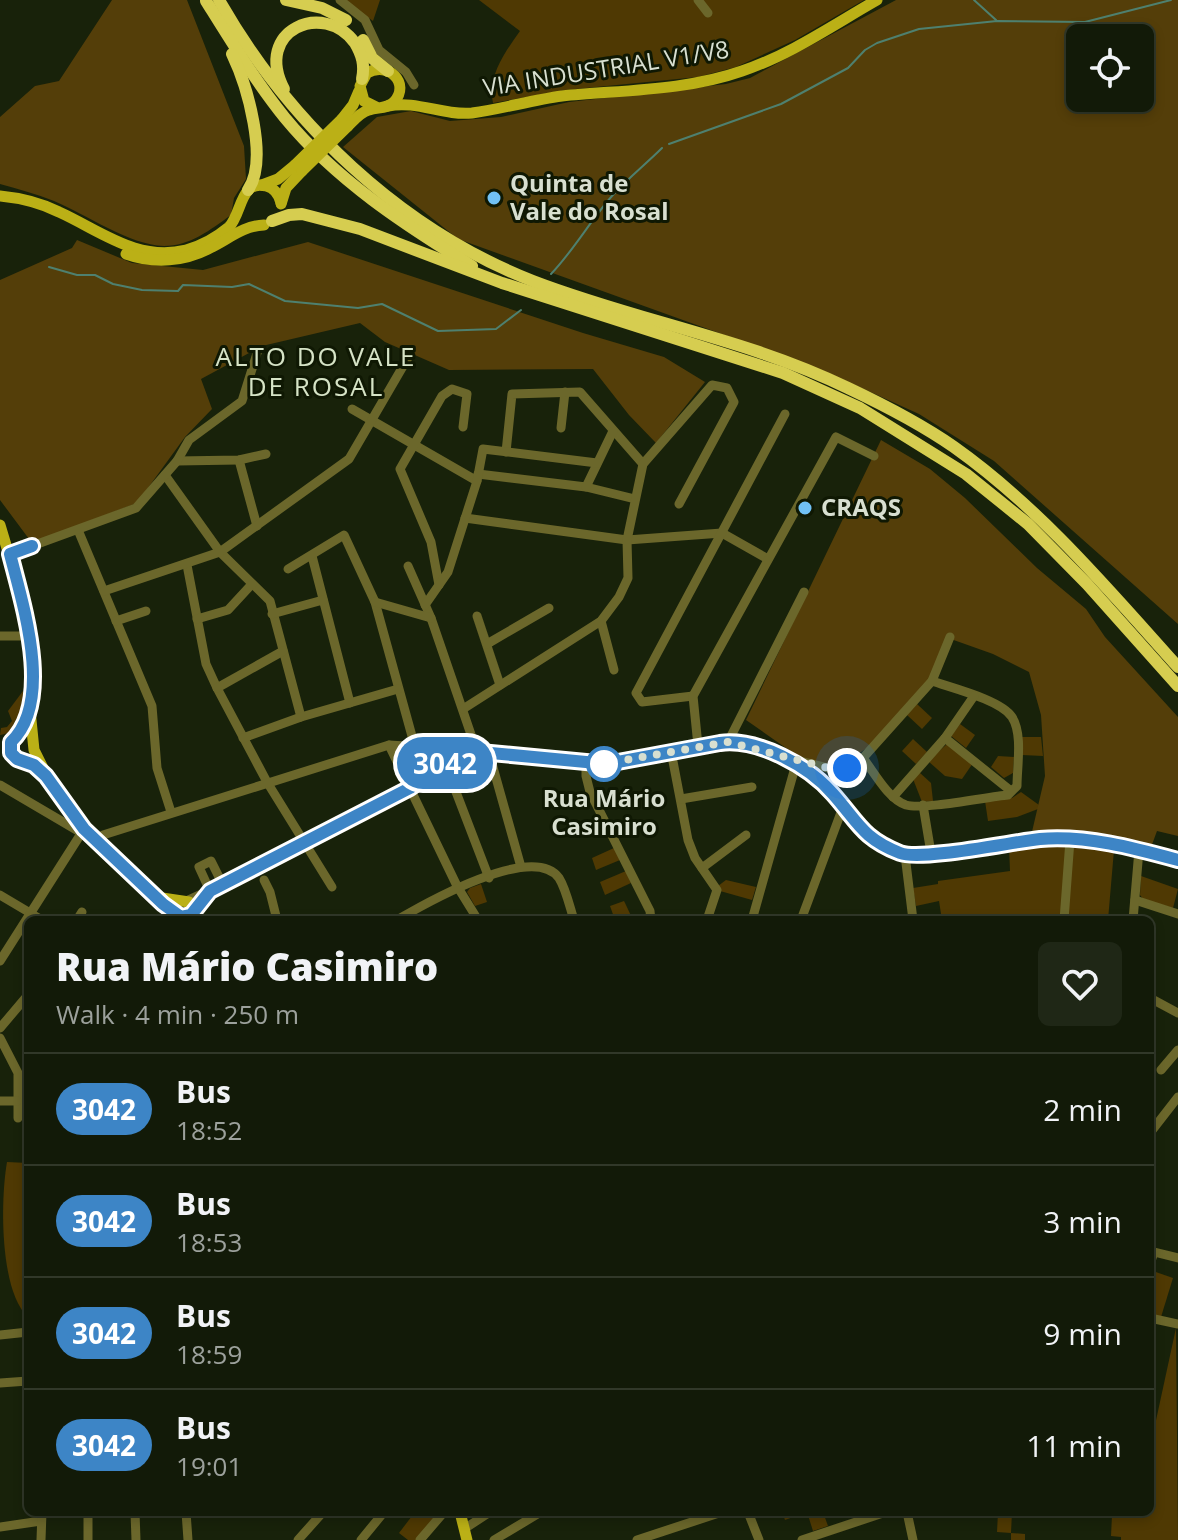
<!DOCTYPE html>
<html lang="en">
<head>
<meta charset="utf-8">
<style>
	body { margin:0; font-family:"Open Sans",sans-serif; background:#1f2716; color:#f1f3f6; height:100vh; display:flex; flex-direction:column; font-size:30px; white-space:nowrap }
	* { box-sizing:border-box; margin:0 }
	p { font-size:26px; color:#9ca19c }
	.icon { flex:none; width:44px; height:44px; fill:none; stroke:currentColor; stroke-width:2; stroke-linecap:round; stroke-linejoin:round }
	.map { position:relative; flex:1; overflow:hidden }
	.side { position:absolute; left:24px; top:916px; width:1130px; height:600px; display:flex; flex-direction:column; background:#121a08; border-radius:12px; box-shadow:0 4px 12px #0003,0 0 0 2px #313829 }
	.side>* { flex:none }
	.badge { padding:0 16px; border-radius:26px; font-size:28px; line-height:52px }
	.controls { position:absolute; left:1066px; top:24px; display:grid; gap:16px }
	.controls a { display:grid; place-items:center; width:88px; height:88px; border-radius:12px; background:#121a08; box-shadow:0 4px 12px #0003,0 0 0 2px #313829; font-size:40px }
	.you { position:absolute; width:40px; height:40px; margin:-20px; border:6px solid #fff; border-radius:50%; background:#1a73e8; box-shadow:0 0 0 12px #1a73e833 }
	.map>.badge { position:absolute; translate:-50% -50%; box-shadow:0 0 0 4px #fff }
	.round { display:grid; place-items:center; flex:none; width:84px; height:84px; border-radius:12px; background:#1f2716 }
	.overview { display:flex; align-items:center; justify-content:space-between; height:136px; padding:0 32px }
	h1 { font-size:38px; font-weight:800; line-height:60px }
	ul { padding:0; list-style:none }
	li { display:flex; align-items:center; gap:24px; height:112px; padding:0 32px; border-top:2px solid #313829 }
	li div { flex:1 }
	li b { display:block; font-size:30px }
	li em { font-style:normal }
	li .badge { min-width:88px; font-weight:700; text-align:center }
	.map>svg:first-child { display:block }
</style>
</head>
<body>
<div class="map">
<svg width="1178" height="1540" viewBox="0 0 1178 1540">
	<rect width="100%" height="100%" fill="#18220a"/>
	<g fill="#4f3903">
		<polygon points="344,0 380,0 373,21"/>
		<path d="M479,0H864L795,40L736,67L698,77L566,90L493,103C487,77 505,52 520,31Z"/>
		<path d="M23,691C29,709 20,733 0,735L1,728L7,727L12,721L8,711Z"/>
		<polygon points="917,704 932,718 922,729 907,715"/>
		<polygon points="960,724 975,735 966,748 951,736"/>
		<polygon points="1022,737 1041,737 1043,756 1022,755"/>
		<polygon points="913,739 927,752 916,764 902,751"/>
		<polygon points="947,744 973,763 962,779 945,776 928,761"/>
		<polygon points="998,756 1014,757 1013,773 1004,778 991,767"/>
		<polygon points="919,772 931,783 933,801 922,802 913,779"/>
		<polygon points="1021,792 1039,805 1038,809 1017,817 988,821 985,801 1012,798"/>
		<polygon points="1067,843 1114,850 1108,920 942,920 939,901 916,906 913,888 938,884 938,881 1010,871 1009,846"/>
		<polygon points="614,848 620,860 596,870 592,858"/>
		<polygon points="626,871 631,883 605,895 600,882"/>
		<polygon points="1141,876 1178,889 1173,908 1143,899 1140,895"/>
		<polygon points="726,880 756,887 752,900 720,891 718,886"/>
		<polygon points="481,884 487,902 475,906 467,892 470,888"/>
		<polygon points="624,901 625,903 633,920 615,920 610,906"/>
		<path d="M7,1162L28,1163V1317C0,1292 0,1202 7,1162Z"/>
		<polygon points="1153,1271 1173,1278 1161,1317 1150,1313 1150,1281"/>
		<polygon points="1176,1328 1178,1540 1121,1540 1121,1537 1111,1536 1112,1515 1127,1516 1128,1512 1150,1512 1150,1448"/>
		<polygon points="415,1512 430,1512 437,1517 417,1540 408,1540 399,1533"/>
		<polygon points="782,1512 823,1512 828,1526 813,1531 807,1512 785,1520"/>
		<polygon points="998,1512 1012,1512 1011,1533 1025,1534 1025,1540 1011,1540 1011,1533 997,1532"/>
	</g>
	<g fill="#543e09" fill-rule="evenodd">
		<path d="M112,0H187L244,146L246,179L234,198L231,215C210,230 190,246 164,246C129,245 86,214 54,201C36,194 18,189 0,184V117L35,86L59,81Z"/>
		<path d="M896,0H1178V624L994,461L919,414L824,371L458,239L343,147L377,117L411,111L450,121L501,117L569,102L726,84L750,78ZM1080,38H1140V98H1080Z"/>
		<polygon points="77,240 132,263 203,270 308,242 583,333 664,357 705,382 656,443 629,415 593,369 449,370 385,342 360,323 262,346 201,379 212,409 185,437 137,503 32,543 0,500 0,280 72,248"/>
		<polygon points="881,440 930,469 965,498 1037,568 1086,609 1105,637 1178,717 1178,836 1157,831 1150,850 1091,840 1031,836 1045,776 1041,715 1029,672 993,654 948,638 932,678 873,744 843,764 821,763 796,755 746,720"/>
	</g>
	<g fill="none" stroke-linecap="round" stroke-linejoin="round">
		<g stroke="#4e806f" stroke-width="2">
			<polyline points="974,0 996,20"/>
			<polyline points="669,144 781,104 848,68 865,50 877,43 919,29 997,21 1085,22 1171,0"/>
			<polyline points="49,267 77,275 95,275 113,284 142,290 178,291 183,285 232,287 249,284 285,301 358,308 382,304 438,331 496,329 521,310"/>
			<path d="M551,274C574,250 590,221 612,196C628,178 646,164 662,148"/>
		</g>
		<g stroke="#6b672b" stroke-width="9">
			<polyline points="340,0 365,20 379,50 406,72 414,85"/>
			<polyline points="698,0 708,13"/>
			<polyline points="352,409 477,481"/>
			<polyline points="561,428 565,392"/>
			<polyline points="506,452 512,394 580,392 643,464"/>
			<polyline points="239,460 257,526"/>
			<polyline points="177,461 239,460 266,454"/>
			<polyline points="478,474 586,487 635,499"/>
			<polyline points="165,475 220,552 270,601 301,717"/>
			<polyline points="586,487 613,431"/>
			<polyline points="465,518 627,540 722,533 768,559"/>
			<polyline points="78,530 152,706 157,768 171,812"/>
			<polyline points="10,554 136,508 177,461 189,440 242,401 258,350"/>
			<polyline points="312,556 350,703"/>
			<polyline points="187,565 206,664 217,688 267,782 332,887"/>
			<polyline points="408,566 431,618 477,752"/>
			<polyline points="288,569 344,535 375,602 415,747"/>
			<polyline points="439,585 431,542 400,469 442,396 452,389 467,394 463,427"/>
			<polyline points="104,591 220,552 349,459 409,356"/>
			<polyline points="375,602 431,618"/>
			<polyline points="425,605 448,572 477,481 483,449 597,463"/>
			<polyline points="272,614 323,600"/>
			<polyline points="477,616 500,685"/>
			<polyline points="197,619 228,610 252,584"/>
			<polyline points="116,621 146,611"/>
			<polyline points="601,621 614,670"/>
			<polyline points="0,636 29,636"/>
			<polyline points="487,644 549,608"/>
			<polyline points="217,688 283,651"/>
			<polyline points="693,696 642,702 636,693 785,414"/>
			<polyline points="463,709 601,621 619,597 628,578 627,540 643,464 712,385 727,388 734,402 679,504"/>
			<polyline points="243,738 301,717 398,689"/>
			<polyline points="945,738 1011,791"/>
			<polyline points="728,742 804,592"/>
			<polyline points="389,745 457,886 478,920"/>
			<polyline points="698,746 693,696 836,437 874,456"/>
			<polyline points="671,751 688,840 695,858 717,890 707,920"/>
			<polyline points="489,753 521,867"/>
			<polyline points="443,758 489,878"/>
			<path d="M863,758C874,772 888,799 906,805C924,810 986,797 1008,795L1017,786C1017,766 1023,734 1012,717C1001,700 952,688 932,681"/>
			<polyline points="792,759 836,770 847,768 863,758 932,681 950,637"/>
			<polyline points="586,763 586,776 590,792 650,911 651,920"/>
			<polyline points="0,785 80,832"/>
			<polyline points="893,797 945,738 974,696"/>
			<polyline points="681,799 752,787"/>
			<polyline points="923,805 931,853"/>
			<polyline points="97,841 103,835 389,745 470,750 602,764 728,742 773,752 796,764 823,783 865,834 905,855 1047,839 1107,843 1178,860"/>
			<polyline points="905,855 913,920"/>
			<polyline points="702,868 746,835"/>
			<polyline points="264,880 270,892 277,920"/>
			<polyline points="210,891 199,867 211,861 223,885"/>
			<polyline points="0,895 42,920"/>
			<polyline points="1135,900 1178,914"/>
			<polyline points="186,901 260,867 410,788 453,758 470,753"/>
			<polyline points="77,920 82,912"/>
			<path d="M397,920C426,903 533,842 559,878C566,889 570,908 574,920"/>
			<polyline points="752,920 796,764"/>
			<polyline points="801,920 843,807"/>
			<polyline points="1064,920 1070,840"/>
			<polyline points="1133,920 1139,850"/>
			<polyline points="0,961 84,829"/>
			<polyline points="1150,998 1178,1013"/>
			<polyline points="0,1028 28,995"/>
			<polyline points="0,1038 18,1073 18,1118"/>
			<polyline points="1161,1070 1178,1050"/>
			<polyline points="0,1101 17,1101"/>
			<polyline points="1150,1133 1178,1097"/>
			<polyline points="1150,1251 1178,1258"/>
			<polyline points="1150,1264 1154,1252"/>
			<polyline points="1150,1318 1178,1324"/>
			<polyline points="0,1335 28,1332"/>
			<polyline points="0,1383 28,1381"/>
			<polyline points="88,1512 88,1540"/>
			<polyline points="135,1512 136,1540"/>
			<polyline points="186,1512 188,1540"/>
			<polyline points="748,1512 759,1540"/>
			<polyline points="907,1512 913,1540"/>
			<polyline points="0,1527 41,1521"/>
			<polyline points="464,1529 490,1512"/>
			<polyline points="41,1540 42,1512"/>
			<polyline points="298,1540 323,1512"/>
			<polyline points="361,1540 384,1512"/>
			<polyline points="420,1540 444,1512"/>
			<polyline points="494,1540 541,1512"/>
			<polyline points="637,1540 722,1512"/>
			<polyline points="802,1540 886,1512"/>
		</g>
		<g stroke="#bbb016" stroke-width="11">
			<path d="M388,106C417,100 443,116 472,113C502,109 532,100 562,96C622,90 685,91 742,71C790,55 833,25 877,0"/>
			<polyline points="342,119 353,105 359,91"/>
			<path d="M348,126C355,119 361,112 369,110C378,107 387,109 394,102C411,83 388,61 367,73L360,86L364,101L378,108"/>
			<polyline points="262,185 278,179 295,165"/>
			<path d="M0,196C21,198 41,203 59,212C101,231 137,262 186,250C201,246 217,237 229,227C242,214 240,179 266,186C275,188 279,195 281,203"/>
			<polyline points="281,204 286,188 302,171"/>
			<path d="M126,254C154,264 185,262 212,247C230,238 243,226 264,225"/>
			<polyline points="0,525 15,575 31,650 30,710 34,750 50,782 84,829 183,920"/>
			<path d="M28,715L21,732L11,742V753C17,761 33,764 42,773"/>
			<polyline points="162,898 189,902 193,908 192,920"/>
			<polyline points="460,1512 467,1540"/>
		</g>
		<g stroke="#d6cd50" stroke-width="12">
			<path d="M219,0C289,123 400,229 533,281C637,321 748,339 848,388C884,405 921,424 954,447C1040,508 1108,589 1178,667"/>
			<polyline points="286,0 322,8 346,20"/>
			<path d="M206,1C231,41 256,82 285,118C336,180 405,225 472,266"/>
			<polyline points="363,40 372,58 388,71"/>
			<path d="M232,54C247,85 269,160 248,190"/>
			<path d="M284,89C253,30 324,0 355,43C362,55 365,65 362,79"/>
			<polyline points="272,221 289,215 302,214 360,229 502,283 783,373 860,408 966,474 1028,524 1087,584 1178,686"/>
		</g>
		<g stroke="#bbb016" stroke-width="11">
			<polyline points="295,165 342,119"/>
			<polyline points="302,171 348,126"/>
		</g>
	</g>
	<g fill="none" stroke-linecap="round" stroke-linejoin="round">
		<defs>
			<path id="line" d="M32,546L10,554C23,605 54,701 11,742V753L17,759L34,765L46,776L84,829L163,904L181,917L191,915L210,891L410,788L445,763L463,754L480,752L607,764L720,743C758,738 809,766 833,794C858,822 862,838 900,853C921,861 1012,842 1040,839C1086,835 1134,848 1178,860"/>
		</defs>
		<use href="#line" stroke="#fff" stroke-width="18"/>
		<use href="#line" stroke="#3d85c6" stroke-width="12"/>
		<polyline stroke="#d8dfd0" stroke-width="8" stroke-dasharray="0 14.4" points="604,764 602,764 728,742 836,770 847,768"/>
	</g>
	<g fill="#71c1f5" stroke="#0f1803" stroke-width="3">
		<circle cx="494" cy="198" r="8"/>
		<circle cx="805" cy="508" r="8"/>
	</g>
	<circle fill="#fff" stroke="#3d85c6" stroke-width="4" cx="604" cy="764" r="16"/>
	<g text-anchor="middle" stroke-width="6" stroke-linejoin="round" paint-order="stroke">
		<g font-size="24" fill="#d8dfd0" stroke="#0f1803">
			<text transform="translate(606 69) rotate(-9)" y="8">VIA INDUSTRIAL V1/V8</text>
		</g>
		<g font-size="24" font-weight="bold" fill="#d8dfd0" stroke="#0f1803" text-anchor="start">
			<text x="510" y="192">Quinta de<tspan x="510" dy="28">Vale do Rosal</tspan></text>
			<text x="821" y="516">CRAQS</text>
		</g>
		<g font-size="24" font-weight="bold" fill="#d8dfd0" stroke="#0f1803">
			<text x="604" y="807">Rua Mário<tspan x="604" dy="28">Casimiro</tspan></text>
		</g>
		<g font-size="26" letter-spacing="2" fill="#d6e3c6" stroke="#0f1803">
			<text x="316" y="366">ALTO DO VALE<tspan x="316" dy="30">DE ROSAL</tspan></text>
		</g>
	</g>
</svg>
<div class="controls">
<a><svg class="icon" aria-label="locate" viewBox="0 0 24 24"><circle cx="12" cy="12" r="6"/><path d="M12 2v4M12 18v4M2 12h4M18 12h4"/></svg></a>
</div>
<div class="you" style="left:847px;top:768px"></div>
<b class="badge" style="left:445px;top:763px;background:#3d85c6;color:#fff">3042</b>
<section class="side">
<div class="overview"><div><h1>Rua Mário Casimiro</h1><p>Walk · 4 min · 250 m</p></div><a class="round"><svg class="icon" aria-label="heart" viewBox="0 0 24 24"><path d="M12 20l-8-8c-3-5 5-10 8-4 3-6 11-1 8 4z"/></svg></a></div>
<ul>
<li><span class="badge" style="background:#3d85c6;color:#fff">3042</span><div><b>Bus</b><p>18:52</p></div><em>2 min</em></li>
<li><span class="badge" style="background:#3d85c6;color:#fff">3042</span><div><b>Bus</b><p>18:53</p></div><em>3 min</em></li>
<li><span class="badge" style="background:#3d85c6;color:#fff">3042</span><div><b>Bus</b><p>18:59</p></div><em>9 min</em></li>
<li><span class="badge" style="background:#3d85c6;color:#fff">3042</span><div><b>Bus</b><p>19:01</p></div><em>11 min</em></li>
</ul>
</section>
</div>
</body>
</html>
